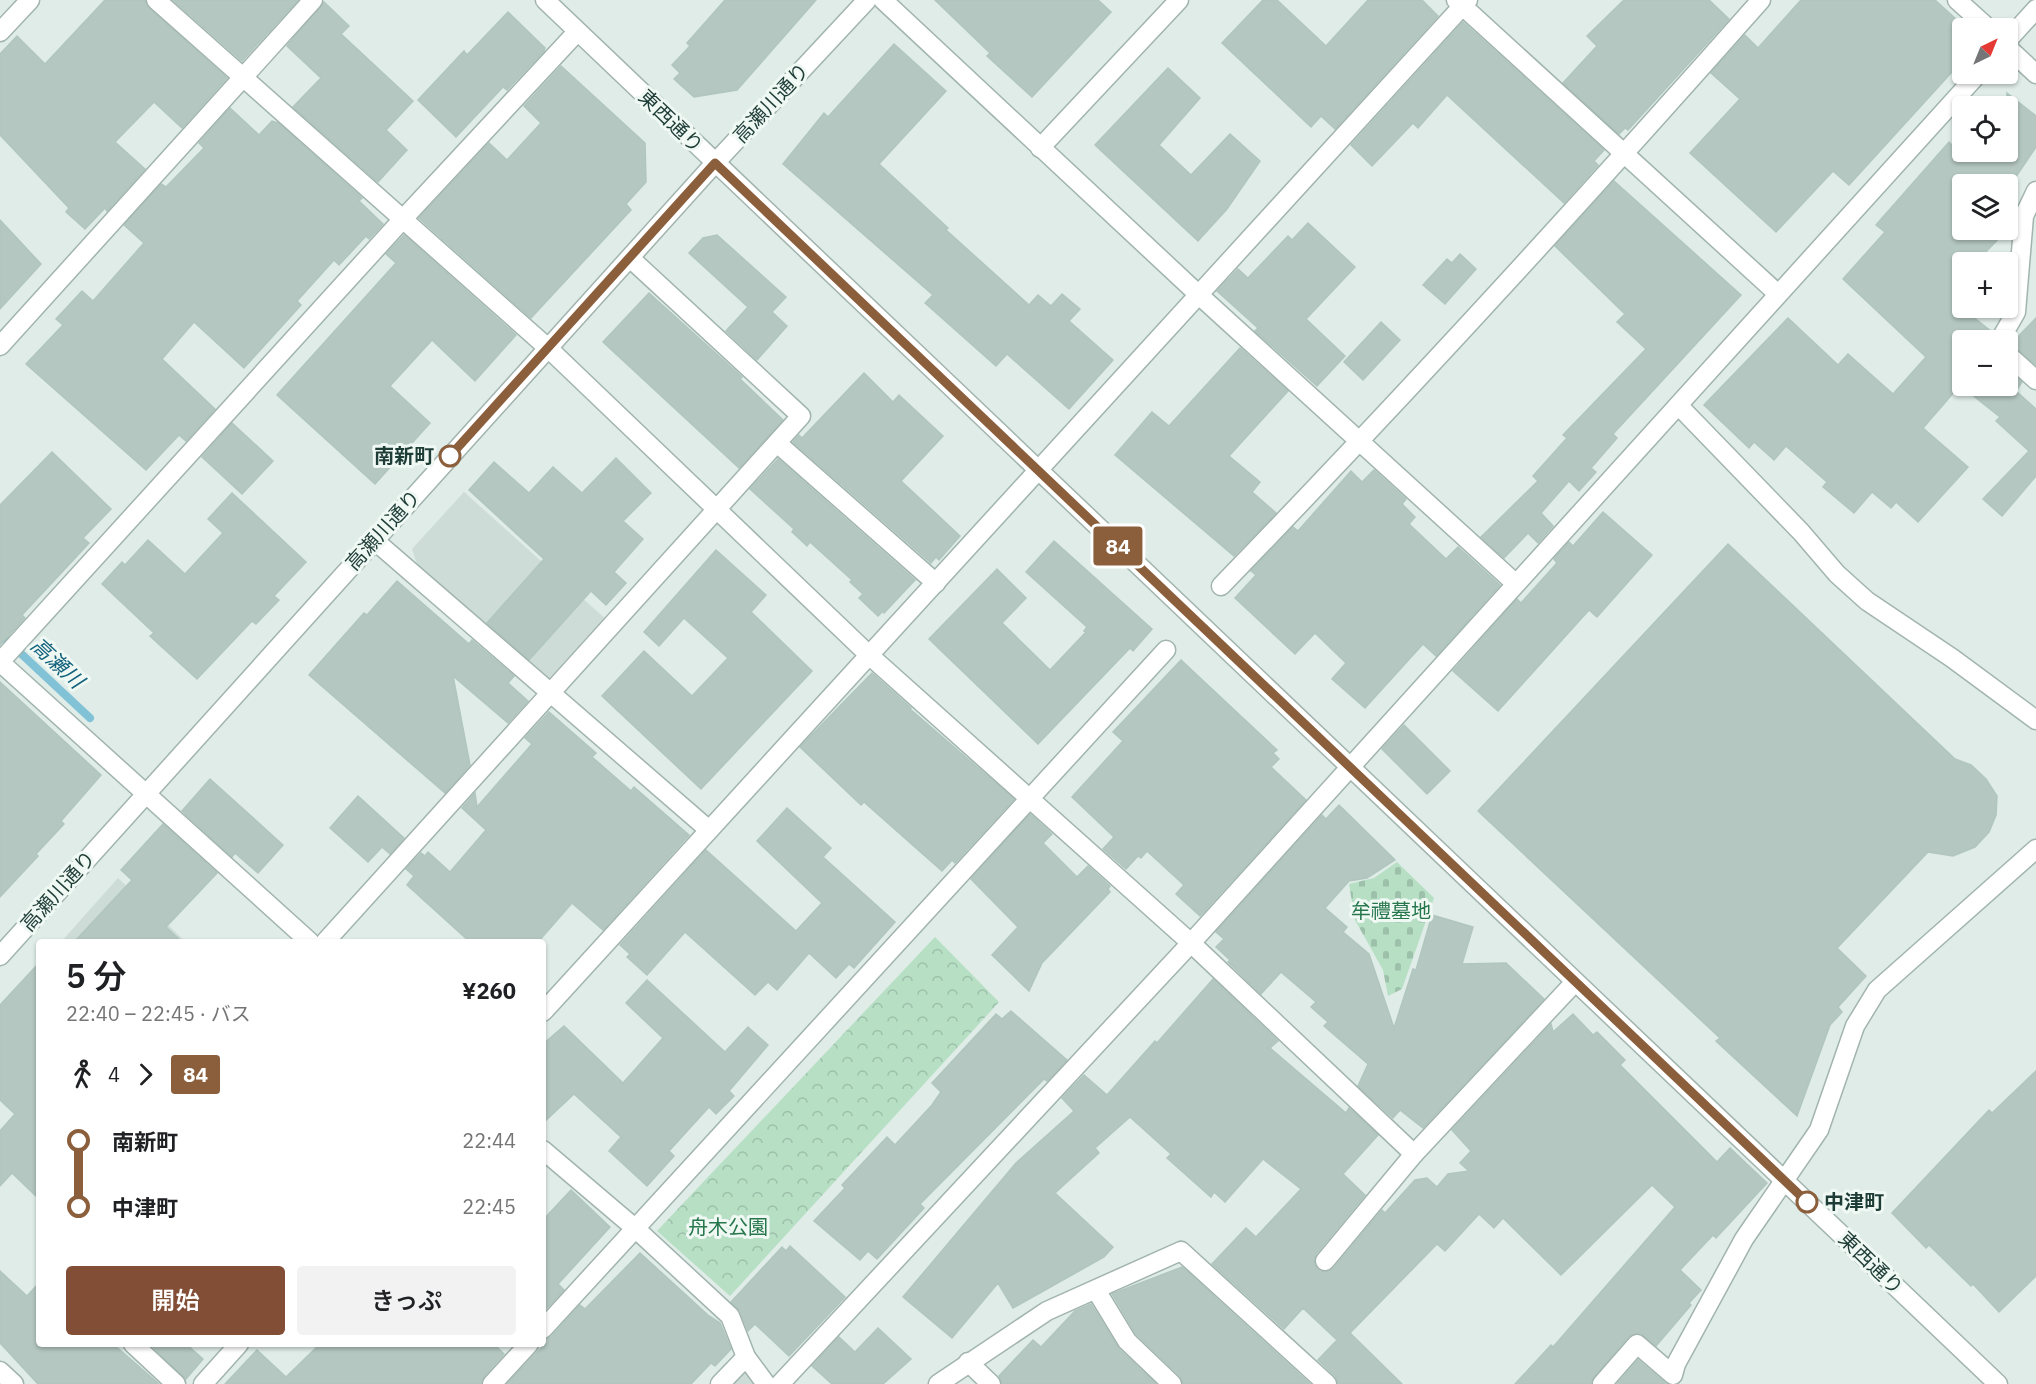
<!DOCTYPE html>
<html lang="ja">
<head>
<meta charset="utf-8">
<style>
	body { margin:0; font-family:"IBM Plex Sans","Noto Sans JP",sans-serif; background:#f2f2f2; color:#202124; height:100vh; display:flex; flex-direction:column; font-size:22px; white-space:nowrap }
	* { box-sizing:border-box; margin:0 }
	p { font-size:20px; color:#757577 }
	.icon { flex:none; width:33px; height:33px; fill:none; stroke:currentColor; stroke-width:2; stroke-linecap:round; stroke-linejoin:round }
	.map { position:relative; flex:1; overflow:hidden }
	.side { position:absolute; left:36px; top:939px; width:510px; height:408px; display:flex; flex-direction:column; background:#fff; border-radius:6px; box-shadow:0 2px 4px #0004 }
	.side>* { flex:none }
	.badge { padding:0 12px; border-radius:4px; font-size:21px; line-height:39px }
	.needle { width:39px; rotate:43deg }
	.buttons { position:absolute; left:1952px; top:18px; display:grid; gap:12px }
	.buttons a { display:grid; place-items:center; width:66px; height:66px; border-radius:6px; background:#fff; box-shadow:0 2px 4px #0004; font-size:30px }
	.map>.badge { position:absolute; translate:-50% -50%; box-shadow:0 0 0 3px #fff }
	.legs { display:flex; align-items:center; gap:9px; height:66px; padding:0 30px; font-size:20px }
	.legs p { margin-inline-start:auto }
	.overview { display:flex; align-items:center; justify-content:space-between; height:102px; padding:0 30px }
	h1 { font-size:33px; font-weight:600; line-height:45px }
	.cta { display:flex; gap:12px; margin-top:auto; padding:12px 30px }
	.cta a { flex:1; height:69px; border-radius:6px; background:#834e36; color:#fff; font-size:24px; font-weight:600; line-height:69px; text-align:center }
	.cta a+a { background:#f2f2f2; color:#202124 }
	ul { padding:0 30px; list-style:none }
	li { display:flex; align-items:center; gap:21px; height:66px; font-size:22px }
	li i { display:grid; place-items:center; width:9px; height:100%; margin:0 8px; background:currentColor }
	li i::after { content:''; width:15px; height:15px; margin:-8px; border:4px solid; border-radius:50%; background:#fff }
	li p { margin-inline-start:auto }
	li:first-child i { background:linear-gradient(#0000 50%,currentColor 0) }
	li:last-child i { background:linear-gradient(currentColor 50%,#0000 0) }
	.map>svg:first-child { display:block }
</style>
</head>
<body>
<div class="map">
<svg width="2036" height="1384" viewBox="0 0 2036 1384">
	<defs>
		<pattern id="cemetery-stones" width="16" height="16" patternUnits="userSpaceOnUse" patternTransform="scale(1.5)"><rect width="16" height="16" fill="#b6dfc4"/><path d="M2 7V4a2 2 0 0 1 4 0v3zM10 15v-3a2 2 0 0 1 4 0v3z" fill="#9cc0a9"/></pattern>
		<pattern id="park-crowns" width="20" height="18" patternUnits="userSpaceOnUse" patternTransform="scale(1.5)"><rect width="20" height="18" fill="#b6dfc4"/><path d="M2 6a3 3 0 1 1 6 0M12 15a3 3 0 1 1 6 0" fill="none" stroke="#9cc0a9"/></pattern>
	</defs>
	<rect width="100%" height="100%" fill="#dfece7"/>
	<g fill="#cddcd6">
		<polygon points="464,492 608,621 556,678 546,680 417,564 412,549"/>
		<polygon points="118,878 186,942 61,942"/>
		<polygon points="750,1366 762,1384 732,1384"/>
	</g>
	<polygon fill="url(#cemetery-stones)" points="1397,862 1434,898 1402,989 1388,996 1383,970 1355,920 1349,884 1374,878"/>
	<polygon fill="url(#park-crowns)" points="935,937 999,1002 730,1296 657,1231"/>
	<g fill="none" stroke-linecap="round" stroke-linejoin="round">
		<polyline stroke="#82c2d6" stroke-width="8" points="0,634 90,718"/>
	</g>
	<g fill="#b4c7c0" stroke="#b1c6bf" stroke-width="1.5">
		<polygon points="105,0 145,0 149,8 227,78 182,128 154,102 115,142 145,169 107,211 105,208 85,229 66,212 69,208 0,135 0,54 17,36 45,64"/>
		<polygon points="173,0 298,0 242,61"/>
		<polygon points="725,0 816,0 737,90 694,97 674,79 680,73 672,65 690,46 687,43"/>
		<polygon points="935,0 1098,0 1111,12 1032,97 987,56 990,53"/>
		<polygon points="1263,0 1277,0 1326,46 1368,0 1422,0 1438,16 1335,129 1321,116 1311,127 1222,43"/>
		<polygon points="1624,0 1709,0 1729,19 1628,130 1625,128 1619,134 1563,83 1597,46 1587,36"/>
		<polygon points="1801,0 1935,0 1956,19 1951,25 1962,36 1962,61 1849,185 1833,171 1776,232 1690,153 1740,99 1711,73 1745,35 1758,48"/>
		<polygon points="324,2 349,26 341,34 413,101 386,130 407,150 378,182 293,107 321,78 287,46"/>
		<polygon points="508,12 545,48 544,51 507,90 503,87 456,137 418,100 464,51 467,55"/>
		<polygon points="1463,22 1604,150 1594,161 1598,165 1564,203 1447,95 1418,128 1413,123 1372,166 1351,145"/>
		<polygon points="894,44 946,91 879,164 948,228 946,230 1029,305 1038,295 1051,306 1062,294 1080,309 1069,321 1113,360 1069,409 1007,354 996,366 925,303 933,295 783,164 824,113 828,117"/>
		<polygon points="561,66 645,143 646,182 626,204 631,210 531,318 419,218 489,143 507,160 541,123 524,106"/>
		<polygon points="1168,68 1200,98 1159,145 1191,175 1230,134 1260,161 1227,209 1198,241 1095,145"/>
		<polygon points="2007,93 2036,116 2036,147 2007,190 2007,184 1962,184 1962,230 2007,230 1976,262 1962,262 1962,308 1992,332 1989,340 1962,340 1962,383 1923,428 1968,467 1918,522 1896,502 1891,508 1872,492 1854,513 1823,487 1827,482 1786,446 1774,460 1754,442 1749,448 1704,405 1788,318 1838,365 1848,354 1893,394 1926,357 1843,279 1885,232 1876,225 1949,142 1959,152 2007,152"/>
		<polygon points="230,108 259,135 272,121 278,123 362,198 359,201 383,224 369,239 366,236 339,265 334,260 297,301 301,305 244,368 194,322 162,359 215,409 186,441 179,435 146,470 26,364 63,325 56,319 82,291 93,301 144,243 124,225 161,184 166,187 204,148 199,143"/>
		<polygon points="1614,181 1741,295 1613,434 1617,438 1591,468 1596,472 1579,491 1569,481 1541,513 1553,526 1538,543 1528,533 1504,558 1481,537 1538,481 1533,476 1567,438 1563,435 1646,349 1617,322 1625,314 1555,246"/>
		<polygon points="0,220 41,264 0,309"/>
		<polygon points="1308,223 1355,267 1306,319 1345,356 1317,386 1255,331 1258,328 1217,291 1238,269 1248,278 1288,236 1292,240"/>
		<polygon points="404,235 516,335 475,381 432,340 390,386 430,423 375,484 277,395 396,263 386,254"/>
		<polygon points="717,235 786,297 772,312 787,326 757,360 726,331 748,307 689,253 703,238"/>
		<polygon points="1460,254 1476,269 1445,304 1423,285 1447,259 1452,263"/>
		<polygon points="649,293 742,377 740,379 783,420 739,468 603,342"/>
		<polygon points="2036,318 2036,365 2011,344"/>
		<polygon points="1381,322 1400,340 1363,380 1344,362"/>
		<polygon points="1240,348 1288,391 1229,456 1260,482 1252,492 1276,513 1234,556 1115,455 1152,412 1169,426"/>
		<polygon points="2007,369 2022,382 2016,391 2036,409 2036,476 2002,516 1983,499 2029,451 1996,421 2000,417 1961,386 2007,386"/>
		<polygon points="864,373 893,402 899,395 943,436 901,481 960,536 939,560 936,557 931,563 793,442 799,435 802,438"/>
		<polygon points="232,423 273,461 242,494 202,457"/>
		<polygon points="52,452 111,509 83,538 89,543 22,615 25,618 0,645 0,505"/>
		<polygon points="616,458 651,493 623,521 643,539 614,572 626,583 606,605 591,591 529,660 487,623 544,559 469,490 494,462 529,493 553,467 582,493"/>
		<polygon points="778,459 915,580 884,613 883,611 878,616 859,598 863,594 850,582 852,580 810,542 807,546 792,532 794,529 750,489"/>
		<polygon points="1374,470 1406,499 1402,504 1415,517 1409,524 1446,559 1458,547 1500,585 1436,656 1423,644 1365,708 1332,679 1346,663 1315,633 1295,654 1235,598 1256,575 1251,571 1293,527 1298,531 1351,471 1362,482"/>
		<polygon points="232,493 306,562 274,596 279,600 256,624 252,621 197,679 150,636 154,633 102,584 122,562 125,565 148,540 185,574 223,533 208,519"/>
		<polygon points="1603,512 1652,555 1597,617 1589,610 1498,711 1453,671 1517,599 1521,603 1557,563 1554,559 1569,542 1573,546"/>
		<polygon points="1054,541 1152,629 1133,651 1130,648 1038,744 929,639 997,569 1026,598 1002,623 1050,670 1086,632 1084,631 1087,627 1026,572"/>
		<polygon points="1728,544 1955,759 1971,765 1986,779 1997,796 1996,815 1989,832 1975,847 1953,856 1928,852 1837,948 1866,976 1838,1007 1842,1012 1830,1025 1797,1116 1716,1041 1720,1038 1478,811"/>
		<polygon points="716,550 766,595 751,612 812,671 701,789 602,696 644,651 692,696 728,658 684,618 659,646 644,632"/>
		<polygon points="397,581 469,644 472,640 514,676 508,683 528,701 508,723 453,676 470,765 445,793 309,675 364,613 367,615"/>
		<polygon points="1181,660 1277,750 1273,753 1279,759 1271,767 1306,800 1200,916 1176,894 1184,885 1147,851 1141,858 1138,856 1126,869 1103,849 1114,837 1072,797 1123,741 1113,732"/>
		<polygon points="872,673 911,708 910,709 1014,799 955,863 952,860 942,871 864,802 861,805 800,747"/>
		<polygon points="0,682 101,775 61,821 64,824 36,854 38,856 0,897"/>
		<polygon points="549,712 596,753 592,757 631,791 634,787 689,835 603,930 572,903 538,942 470,942 407,885 414,876 406,869 421,853 425,856 428,852 450,872 486,830 462,808 475,793 477,807 532,744 525,738"/>
		<polygon points="1404,725 1450,771 1427,794 1382,749"/>
		<polygon points="210,779 283,845 258,873 235,853 232,857 182,811"/>
		<polygon points="358,796 404,838 390,854 382,847 368,862 330,828"/>
		<polygon points="1339,805 1395,860 1367,878 1349,881 1325,908 1347,927 1343,932 1369,954 1394,1028 1413,969 1416,970 1432,915 1473,927 1462,964 1506,963 1544,999 1423,1128 1400,1110 1393,1118 1358,1086 1368,1064 1324,1026 1328,1022 1311,1007 1316,1002 1281,972 1261,994 1228,962 1230,960 1216,947 1224,939 1216,932 1322,815 1326,819"/>
		<polygon points="787,808 831,848 823,857 895,922 854,968 849,964 836,978 809,953 777,990 768,982 755,995 685,932 647,975 627,957 630,954 620,945 706,850 796,931 822,903 757,841"/>
		<polygon points="1030,814 1052,834 1043,843 1077,877 1088,866 1110,886 1108,889 1110,892 1042,963 1029,991 992,955 1018,927 971,879"/>
		<polygon points="163,824 217,873 166,927 182,942 74,942 132,880 121,870"/>
		<polygon points="39,963 39,1199 12,1173 0,1186 0,1131 15,1114 0,1100 0,1005"/>
		<polygon points="1213,979 1278,1041 1270,1048 1346,1113 1349,1108 1378,1135 1343,1174 1365,1195 1316,1254 1314,1264 1323,1272 1334,1268 1382,1210 1385,1213 1415,1180 1427,1178 1437,1187 1448,1174 1469,1171 1460,1163 1471,1151 1452,1130 1551,1024 1553,1032 1573,1014 1593,1035 1597,1032 1625,1060 1620,1065 1717,1162 1730,1148 1767,1183 1716,1238 1713,1235 1680,1270 1701,1290 1689,1303 1691,1305 1656,1346 1640,1333 1629,1336 1594,1377 1591,1384 1515,1384 1551,1345 1553,1347 1675,1207 1652,1185 1561,1275 1503,1218 1494,1228 1479,1214 1445,1251 1437,1244 1350,1333 1402,1384 1338,1384 1335,1376 1318,1360 1337,1340 1303,1308 1284,1329 1212,1264 1246,1228 1256,1237 1301,1189 1263,1159 1225,1202 1214,1192 1211,1197 1167,1158 1171,1154 1130,1117 1095,1148 1099,1153 1055,1193 1113,1247 1104,1257 1013,1308 998,1283 952,1338 903,1297 1016,1163 1074,1111 1062,1098 1084,1075 1107,1095 1155,1041 1157,1043"/>
		<polygon points="647,980 725,1052 748,1027 768,1045 729,1091 734,1096 716,1114 709,1107 669,1151 674,1156 647,1186 609,1151 621,1137 574,1094 543,1123 543,1044 564,1026 623,1083 663,1038 626,1003"/>
		<polygon points="1011,1011 1067,1060 1047,1081 1044,1079 920,1204 924,1208 877,1259 868,1251 860,1260 814,1221 845,1188 842,1185 887,1137 895,1145 932,1105 941,1092 932,1083 996,1014 1002,1019"/>
		<polygon points="2036,1071 2036,1276 1999,1312 1973,1284 1971,1286 1929,1245 1926,1248 1892,1213 1989,1110 1992,1113"/>
		<polygon points="571,1190 610,1227 558,1284 564,1290 543,1312 543,1220"/>
		<polygon points="790,1246 845,1297 789,1356 755,1324 748,1331 740,1311 731,1302 782,1247 786,1251"/>
		<polygon points="640,1253 709,1316 720,1323 731,1349 715,1366 711,1363 691,1384 507,1384 543,1346 543,1340 551,1337 580,1305 585,1309"/>
		<polygon points="1182,1267 1310,1384 1183,1384 1180,1376 1136,1334 1112,1294"/>
		<polygon points="0,1271 27,1296 39,1283 39,1344 113,1344 159,1384 38,1384 0,1343"/>
		<polygon points="1091,1304 1119,1349 1156,1384 1002,1384 999,1376 1033,1340 1041,1347 1075,1311"/>
		<polygon points="878,1328 911,1359 883,1384 832,1384 812,1366 839,1337 855,1352"/>
		<polygon points="154,1344 186,1344 203,1359 186,1379 152,1346"/>
		<polygon points="320,1344 494,1344 504,1354 484,1376 481,1384 225,1384 257,1350 286,1377"/>
		<polygon points="1638,1360 1666,1384 1617,1384"/>
	</g>
	<g fill="none" stroke-linecap="round" stroke-linejoin="round">
		<defs>
			<g id="minor">
				<polyline points="156,0 548,348 869,655 1191,943 1414,1154"/>
				<polyline points="883,0 1199,295 1515,583"/>
				<polyline points="1456,0 1778,294"/>
				<polyline points="1957,0 1988,28"/>
				<polyline points="0,32 30,0"/>
				<polyline points="2007,41 2036,9"/>
				<polyline points="2007,47 2036,74"/>
				<polyline points="1040,148 1179,0"/>
				<polyline points="2000,340 2016,312 2024,216 2036,191"/>
				<polyline points="0,346 313,0"/>
				<polyline points="2007,354 2036,380"/>
				<polyline points="1679,406 1801,532 1837,574 1867,601 1952,658 2036,720"/>
				<polyline points="777,443 936,583"/>
				<polyline points="374,540 709,830"/>
				<path d="M1221,586C1406,395 1585,199 1761,0"/>
				<polyline points="0,662 402,220 577,32"/>
				<polyline points="0,662 310,942"/>
				<polyline points="325,942 801,416 630,258"/>
				<polyline points="543,1012 1468,0"/>
				<polyline points="543,1150 636,1229 730,1316 746,1357 766,1384"/>
				<polyline points="1325,1261 1414,1154 1575,982"/>
				<polyline points="1096,1290 1127,1341 1172,1384"/>
				<polyline points="543,1329 1166,650"/>
				<polyline points="133,1344 176,1384"/>
				<polyline points="968,1362 991,1384"/>
				<polyline points="0,1371 14,1384"/>
				<polyline points="203,1384 239,1344"/>
				<polyline points="492,1384 529,1344"/>
				<polyline points="720,1384 746,1357"/>
				<polyline points="780,1384 1191,943 1978,74"/>
				<polyline points="938,1384 1047,1311 1181,1251 1327,1384"/>
				<polyline points="1602,1384 1637,1344 1673,1375 1676,1364 1744,1239 1819,1130 1855,1026 1877,990 2036,849"/>
			</g>
			<g id="tertiary">
				<polyline points="545,0 1998,1384"/>
				<polyline points="0,956 715,163 867,0"/>
			</g>
		</defs>
		<use href="#minor" stroke="#a2b4af" stroke-width="21"/>
		<use href="#tertiary" stroke="#a2b4af" stroke-width="21"/>
		<use href="#minor" stroke="#fff" stroke-width="18"/>
		<use href="#tertiary" stroke="#fff" stroke-width="18"/>
	</g>
	<g fill="none" stroke-linecap="round" stroke-linejoin="round">
		<defs>
			<polyline id="line-1" points="450,456 715,163 1807,1202"/>
		</defs>
		<use href="#line-1" stroke="#fff" stroke-width="14"/>
		<use href="#line-1" stroke="#8b5e3c" stroke-width="9"/>
	</g>
	<g fill="#fff" stroke="#8b5e3c" stroke-width="3">
		<circle cx="450" cy="456" r="10"/>
		<circle cx="1807" cy="1202" r="10"/>
	</g>
	<g text-anchor="middle" stroke-width="6" stroke-linejoin="round" paint-order="stroke">
		<g font-size="20" fill="#1f3d37" stroke="#f0f8f4">
			<text transform="translate(771 103) rotate(-47)" y="7">高瀬川通り</text>
			<text transform="translate(671 121) rotate(44)" y="7">東西通り</text>
			<text transform="translate(383 530) rotate(-48)" y="7">高瀬川通り</text>
			<text transform="translate(58 891) rotate(-48)" y="7">高瀬川通り</text>
			<text transform="translate(1871 1263) rotate(44)" y="7">東西通り</text>
		</g>
		<g font-size="20" font-weight="bold" fill="#1f3d37" stroke="#f0f8f4" text-anchor="end">
			<text x="434" y="463">南新町</text>
			<text x="1824" y="1209" text-anchor="start">中津町</text>
		</g>
		<g font-size="20" fill="#26774c" stroke="#f0f8f4">
			<text x="1391" y="918">牟禮墓地</text>
			<text x="728" y="1234">舟木公園</text>
		</g>
		<g font-size="21" font-style="italic" fill="#14637d" stroke="#f0f8f4">
			<text transform="translate(57 663) rotate(43)" y="7">高瀬川</text>
		</g>
	</g>
</svg>
<div class="buttons">
<a><svg class="needle" viewBox="-14 -14 28 28"><path d="M0-13l5 13h-10z" fill="#e53935"/><path d="M0 13l5-13h-10z" fill="#757577"/></svg></a>
<a><svg class="icon" aria-label="locate" viewBox="0 0 24 24"><circle cx="12" cy="12" r="6"/><path d="M12 2v4M12 18v4M2 12h4M18 12h4"/></svg></a>
<a><svg class="icon" aria-label="layers" viewBox="0 0 24 24"><path d="M12 4l9 5-9 5-9-5zM3 14l9 5 9-5"/></svg></a>
<a>+</a>
<a>−</a>
</div>
<b class="badge" style="left:1118px;top:546px;background:#8b5e3c;color:#fff">84</b>
<section class="side">
<div class="overview"><div><h1>5 分</h1><p>22:40 – 22:45 · バス</p></div><b>¥260</b></div>
<div class="legs"><svg class="icon" aria-label="walk" viewBox="0 0 24 24"><circle cx="13" cy="4" r="2"/><path d="M13 8l-2 6 4 7M11 14l-3 7M7 12l3-4h3l4 4"/></svg>4<svg class="icon" aria-label="forward" viewBox="0 0 24 24"><path d="M9 5l7 7-7 7"/></svg><b class="badge" style="background:#8b5e3c;color:#fff">84</b></div>
<ul>
<li><i style="color:#8b5e3c"></i><b>南新町</b><p>22:44</p></li>
<li><i style="color:#8b5e3c"></i><b>中津町</b><p>22:45</p></li>
</ul>
<div class="cta"><a>開始</a><a>きっぷ</a></div>
</section>
</div>
</body>
</html>
